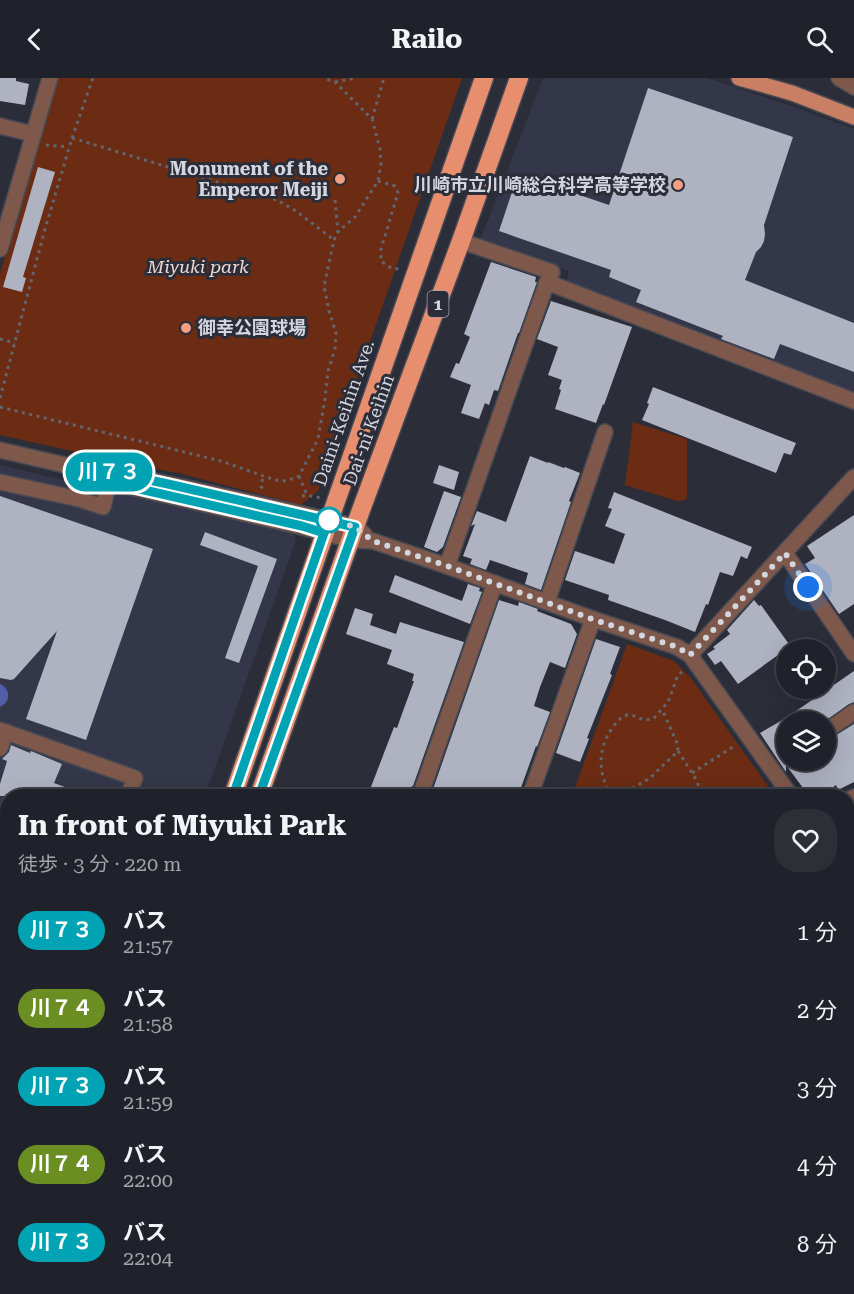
<!DOCTYPE html>
<html lang="ja">
<head>
<meta charset="utf-8">
<style>
	body { margin:0; font-family:"Roboto Serif","Noto Sans JP",serif; background:#2d2f37; color:#f1f3f6; height:100vh; display:flex; flex-direction:column; font-size:22px; white-space:nowrap }
	* { box-sizing:border-box; margin:0 }
	p { font-size:20px; color:#a2a4a9 }
	.icon { flex:none; width:33px; height:33px; fill:none; stroke:currentColor; stroke-width:2; stroke-linecap:round; stroke-linejoin:round }
	.map { position:relative; flex:1; overflow:hidden }
	.panel { position:absolute; left:0px; top:711px; width:855px; height:506px; display:flex; flex-direction:column; background:#20222b; border-radius:24px 24px 0 0; box-shadow:0 6px 24px #0002,0 0 0 2px #3d3f47 }
	.panel>* { flex:none }
	.badge { padding:0 12px; border-radius:20px; font-size:21px; line-height:39px }
	.fabs { position:absolute; left:776px; top:561px; display:grid; gap:12px }
	.fabs a { display:grid; place-items:center; width:60px; height:60px; border-radius:50%; background:#20222b; box-shadow:0 6px 24px #0002,0 0 0 2px #3d3f47; font-size:30px }
	.you { position:absolute; width:30px; height:30px; margin:-15px; border:4px solid #fff; border-radius:50%; background:#1a73e8; box-shadow:0 0 0 9px #1a73e833 }
	.map>.badge { position:absolute; translate:-50% -50%; box-shadow:0 0 0 3px #fff }
	.round { display:grid; place-items:center; flex:none; width:63px; height:63px; border-radius:24px; background:#2d2f37 }
	.headline { display:flex; align-items:center; justify-content:space-between; height:102px; padding:0 18px }
	h1 { font-size:28px; font-weight:700; line-height:45px }
	ul { padding:0; list-style:none }
	li { display:flex; align-items:center; gap:18px; height:78px; padding:0 18px }
	li div { flex:1 }
	li b { display:block; font-size:22px }
	li em { font-style:normal }
	li .badge { min-width:66px; font-weight:700; text-align:center }
	header { display:flex; justify-content:space-between; align-items:center; height:78px; padding:0 18px; background:#20222b; font-size:27px; font-weight:700 }
	.map>svg:first-child { display:block }
</style>
</head>
<body>
<header><svg class="icon" aria-label="back" viewBox="0 0 24 24"><path d="M15 5l-7 7 7 7"/></svg>Railo<svg class="icon" aria-label="search" viewBox="0 0 24 24"><circle cx="10" cy="10" r="6"/><path d="M15 15l6 6"/></svg></header>
<div class="map">
<svg width="854" height="1216" viewBox="0 0 854 1216">
	<rect width="100%" height="100%" fill="#2b2d39"/>
	<g fill="#333749">
		<polygon points="543,0 707,0 794,29 854,51 854,317 566,206 569,193 480,163"/>
		<polygon points="0,387 292,456 296,459 295,465 205,718 8,718 8,1165 0,1165"/>
	</g>
	<g fill="#6b2c13">
		<polygon points="57,0 462,0 318,413 301,427 178,395 134,387 0,357 0,196"/>
		<polygon points="633,344 687,361 687,419 685,422 677,423 625,407"/>
		<polygon points="627,566 674,583 690,599 775,718 572,718"/>
	</g>
	<path fill="#525ca7" d="M0,606C11,611 11,624 0,629Z"/>
	<g fill="#aeb2c1">
		<polygon points="0,0 16,0 16,3 29,6 25,27 0,23"/>
		<polygon points="648,10 793,59 764,147 765,156 764,163 761,169 756,174 745,202 854,245 854,294 780,266 774,281 721,261 723,258 636,224 641,212 609,199 611,192 499,153 518,96 609,127"/>
		<polygon points="38,89 55,94 23,199 26,200 22,214 3,209"/>
		<polygon points="491,184 536,199 535,204 537,204 519,255 518,255 498,313 494,312 489,327 485,325 479,341 461,335 471,307 450,299 456,285 459,286 470,259 464,256"/>
		<polygon points="551,223 632,249 604,327 603,326 596,345 555,331 561,312 559,311 562,302 548,297 558,269 537,261"/>
		<polygon points="653,309 796,365 791,377 784,375 776,395 642,342 649,326 647,325"/>
		<polygon points="530,378 548,385 548,384 564,390 565,389 580,395 569,423 571,424 541,512 525,506 528,495 490,482 486,492 470,486 472,481 463,478 475,446 471,448 477,433 506,444"/>
		<polygon points="439,387 459,394 454,412 433,405"/>
		<polygon points="444,413 461,419 443,469 437,474 424,469"/>
		<polygon points="614,414 752,469 747,481 741,478 733,498 720,494 708,527 706,526 695,554 665,542 608,522 609,517 565,502 575,473 614,486 625,456 605,448 612,431 608,430"/>
		<polygon points="0,418 153,471 86,662 26,641 57,553 14,601 11,602 0,600"/>
		<polygon points="854,437 854,526 839,536 805,486 815,480 807,468"/>
		<polygon points="205,454 277,481 239,585 225,580 258,488 200,467"/>
		<polygon points="395,497 462,523 468,506 480,510 479,513 482,514 470,546 389,514"/>
		<polygon points="499,522 518,528 519,524 538,531 537,533 571,546 577,556 565,590 550,584 540,609 534,628 550,634 537,669 536,668 518,718 447,718 432,714"/>
		<polygon points="754,522 759,528 761,527 791,569 786,572 786,573 779,578 778,577 738,606 721,583 715,587 707,576 715,571 713,569 730,556 727,552"/>
		<polygon points="355,530 373,536 370,547 396,556 400,544 464,564 413,708 412,708 408,718 381,718 369,714 394,649 397,650 403,633 414,603 412,603 414,596 387,586 392,572 346,556"/>
		<polygon points="596,561 620,569 610,596 612,597 587,660 589,661 580,684 556,675"/>
		<polygon points="854,593 854,624 849,626 824,644 786,644 786,682 825,682 825,664 828,662 825,656 828,658 833,659 854,646 854,704 838,712 836,707 821,718 801,718 799,713 803,710 786,687 786,694 760,655 786,640"/>
		<polygon points="11,667 30,675 31,673 62,686 54,705 86,717 85,718 0,718 0,706 7,683 2,681 9,674"/>
	</g>
	<g fill="none" stroke-linecap="round" stroke-linejoin="round">
		<defs>
			<g id="minor">
				<polyline points="839,0 854,9"/>
				<polyline points="0,48 33,56"/>
				<polyline points="461,163 552,194 547,204"/>
				<polyline points="0,171 50,0"/>
				<polyline points="0,372 91,393 112,394 187,410 329,442 355,449 364,456"/>
				<polyline points="91,393 109,404 302,449 351,462 373,463 447,488 593,541 677,569 690,577 791,718"/>
				<polyline points="0,404 79,421 103,429 109,404"/>
				<polyline points="785,475 854,576"/>
				<polyline points="447,488 547,204 854,323"/>
				<polyline points="547,524 605,354"/>
				<polyline points="690,577 854,399"/>
				<polyline points="832,649 854,634"/>
				<polyline points="0,652 6,654 0,670"/>
				<polyline points="6,654 135,700 128,718"/>
				<polyline points="420,718 495,505"/>
				<polyline points="530,718 593,541"/>
				<polyline points="848,722 854,719"/>
				<polyline points="848,748 854,745"/>
				<polyline points="0,968 8,940"/>
				<polyline points="0,976 3,987 8,991"/>
				<polyline points="0,1064 8,1043"/>
				<polyline points="0,1190 8,1189"/>
				<polyline points="171,1209 190,1216"/>
				<polyline points="756,1209 762,1216"/>
				<polyline points="787,1209 793,1216"/>
				<polyline points="349,1216 353,1209"/>
				<polyline points="445,1216 449,1209"/>
				<polyline points="552,1216 557,1209"/>
			</g>
			<polyline id="major" points="739,0 792,15 854,39"/>
			<g id="highway">
				<polyline points="233,718 484,0"/>
				<polyline points="259,718 361,432 461,163 519,0"/>
				<polyline points="57,1216 58,1209"/>
				<polyline points="82,1216 85,1209"/>
			</g>
		</defs>
		<use href="#minor" stroke="#464853" stroke-width="18"/>
		<use href="#major" stroke="#464853" stroke-width="18"/>
		<use href="#highway" stroke="#464853" stroke-width="21"/>
		<g stroke="#63656f" stroke-width="3" stroke-dasharray="3 4.5" stroke-linecap="butt">
			<polyline points="335,4 356,0"/>
			<polyline points="372,41 384,0"/>
			<polyline points="72,60 93,0"/>
			<polyline points="46,67 68,69"/>
			<polyline points="378,103 395,108 398,115 381,171 381,183 391,190 399,191"/>
			<polyline points="335,122 338,154"/>
			<polyline points="0,261 15,265"/>
			<polyline points="0,320 45,151 72,60 277,122 296,133 334,162"/>
			<polyline points="0,329 221,383 275,402 286,403 299,398 318,361 325,321 328,293 335,271 336,255 329,233 324,208 334,162 338,154 355,139 378,103 381,86 380,71 372,41 335,4 323,0"/>
			<polyline points="299,398 307,417"/>
			<polyline points="263,410 261,409 263,398"/>
			<polyline points="302,418 307,417 321,420"/>
			<polyline points="678,673 697,703 702,718"/>
			<polyline points="692,695 736,667"/>
			<polyline points="701,714 716,718"/>
			<path d="M611,718C598,695 597,671 613,649C617,643 621,639 627,637C634,636 639,641 645,642C646,642 653,641 654,640L668,624L678,597L683,593"/>
			<polyline points="611,718 633,710 650,700 678,673 677,665 662,631"/>
		</g>
		<use href="#minor" stroke="#7d584b" stroke-width="15"/>
		<use href="#major" stroke="#c97f64" stroke-width="15"/>
		<use href="#highway" stroke="#e78e6e" stroke-width="18"/>
	</g>
	<g fill="none" stroke-linecap="round" stroke-linejoin="round">
		<defs>
			<polyline id="line" points="233,718 324,455 302,448 109,404 91,393 112,394 168,406 355,449 259,718"/>
		</defs>
		<use href="#line" stroke="#fff" stroke-width="14"/>
		<use href="#line" stroke="#00a3b4" stroke-width="9"/>
		<polyline stroke="#d4d6de" stroke-width="6" stroke-dasharray="0 10.8" points="329,442 355,449 373,463 447,488 592,541 677,569 690,577 785,475 808,509"/>
	</g>
	<g fill="#f39f82" stroke="#2b2d39" stroke-width="2">
		<circle cx="340" cy="101" r="6"/>
		<circle cx="678" cy="107" r="6"/>
		<circle cx="186" cy="250" r="6"/>
	</g>
	<circle fill="#fff" stroke="#00a3b4" stroke-width="3" cx="329" cy="442" r="12"/>
	<g text-anchor="middle" stroke-width="6" stroke-linejoin="round" paint-order="stroke">
		<rect fill="#2b2d39" stroke="#a1a3ac" stroke-width="1.5" x="427.5" y="213" width="21" height="26" rx="4.5"/>
		<g font-size="16" font-weight="bold" fill="#d4d6de">
			<text x="438" y="232">1</text>
		</g>
		<g font-size="18" font-weight="bold" fill="#d4d6de" stroke="#2b2d39" text-anchor="end">
			<text x="328" y="97">Monument of the<tspan x="328" dy="21">Emperor Meiji</tspan></text>
			<text x="666" y="113">川崎市立川崎総合科学高等学校</text>
			<text x="198" y="256" text-anchor="start">御幸公園球場</text>
		</g>
		<g font-size="18" font-style="italic" fill="#f1d8d0" stroke="#2b2d39">
			<text x="198" y="195">Miyuki park</text>
		</g>
		<g font-size="18" fill="#d4d6de" stroke="#2b2d39">
			<text transform="translate(344 335) rotate(-71)" y="6">Daini-Keihin Ave.</text>
			<text transform="translate(369 352) rotate(-70)" y="6">Dai-ni Keihin</text>
		</g>
	</g>
</svg>
<div class="fabs">
<a><svg class="icon" aria-label="locate" viewBox="0 0 24 24"><circle cx="12" cy="12" r="6"/><path d="M12 2v4M12 18v4M2 12h4M18 12h4"/></svg></a>
<a><svg class="icon" aria-label="layers" viewBox="0 0 24 24"><path d="M12 4l9 5-9 5-9-5zM3 14l9 5 9-5"/></svg></a>
</div>
<div class="you" style="left:808px;top:509px"></div>
<b class="badge" style="left:109px;top:394px;background:#00a3b4;color:#fff">川７３</b>
<section class="panel">
<div class="headline"><div><h1>In front of Miyuki Park</h1><p>徒歩 · 3 分 · 220 m</p></div><a class="round"><svg class="icon" aria-label="heart" viewBox="0 0 24 24"><path d="M12 20l-8-8c-3-5 5-10 8-4 3-6 11-1 8 4z"/></svg></a></div>
<ul>
<li><span class="badge" style="background:#00a3b4;color:#fff">川７３</span><div><b>バス</b><p>21:57</p></div><em>1 分</em></li>
<li><span class="badge" style="background:#6b8e23;color:#fff">川７４</span><div><b>バス</b><p>21:58</p></div><em>2 分</em></li>
<li><span class="badge" style="background:#00a3b4;color:#fff">川７３</span><div><b>バス</b><p>21:59</p></div><em>3 分</em></li>
<li><span class="badge" style="background:#6b8e23;color:#fff">川７４</span><div><b>バス</b><p>22:00</p></div><em>4 分</em></li>
<li><span class="badge" style="background:#00a3b4;color:#fff">川７３</span><div><b>バス</b><p>22:04</p></div><em>8 分</em></li>
</ul>
</section>
</div>
</body>
</html>
